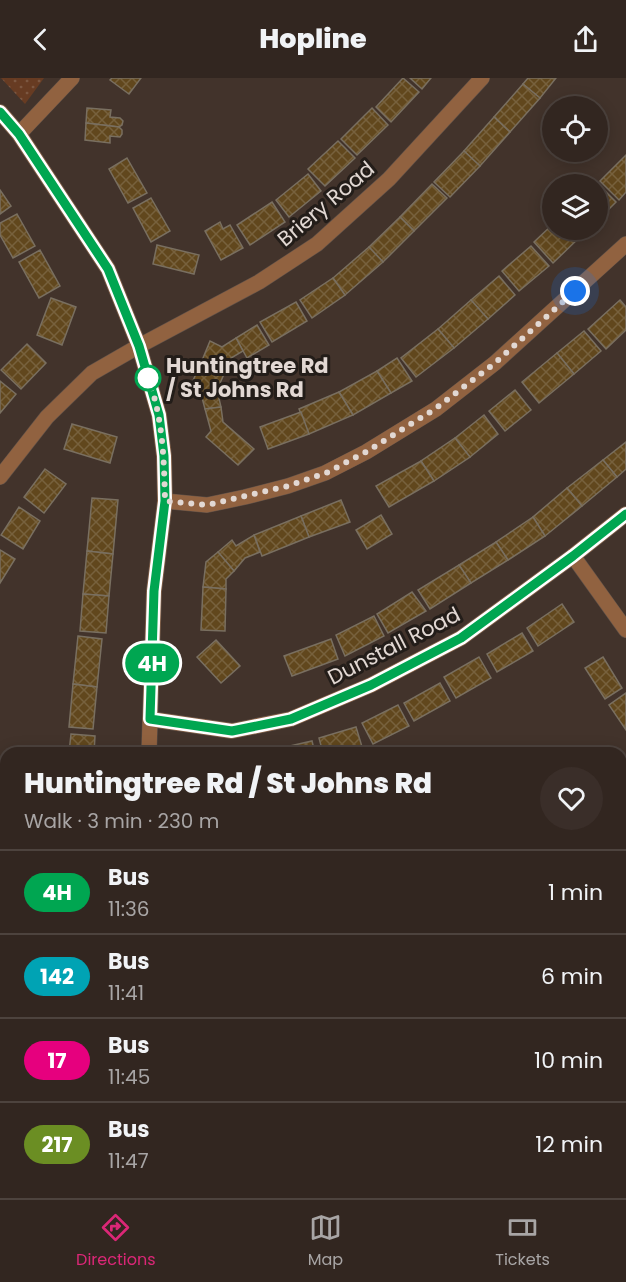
<!DOCTYPE html>
<html lang="en">
<head>
<meta charset="utf-8">
<style>
	body { margin:0; font-family:Poppins,sans-serif; background:#3a2e29; color:#f1f3f6; height:100vh; display:flex; flex-direction:column; font-size:22px; white-space:nowrap }
	* { box-sizing:border-box; margin:0 }
	p { font-size:20px; color:#a8a5a5 }
	.icon { flex:none; width:33px; height:33px; fill:none; stroke:currentColor; stroke-width:2; stroke-linecap:round; stroke-linejoin:round }
	.map { position:relative; flex:1; overflow:hidden }
	.drawer { position:absolute; left:0px; top:669px; width:627px; height:452px; display:flex; flex-direction:column; background:#322620; border-radius:18px 18px 0 0; box-shadow:0 3px 15px #0003,0 0 0 2px #4d433e }
	.drawer>* { flex:none }
	.badge { padding:0 12px; border-radius:20px; font-size:21px; line-height:39px }
	.tools { position:absolute; left:542px; top:18px; display:grid; gap:12px }
	.tools a { display:grid; place-items:center; width:66px; height:66px; border-radius:50%; background:#322620; box-shadow:0 3px 15px #0003,0 0 0 2px #4d433e; font-size:30px }
	.you { position:absolute; width:30px; height:30px; margin:-15px; border:4px solid #fff; border-radius:50%; background:#1a73e8; box-shadow:0 0 0 9px #1a73e833 }
	.map>.badge { position:absolute; translate:-50% -50%; box-shadow:0 0 0 3px #fff }
	.round { display:grid; place-items:center; flex:none; width:63px; height:63px; border-radius:32px; background:#3a2e29 }
	.headline { display:flex; align-items:center; justify-content:space-between; height:102px; padding:0 24px }
	h1 { font-size:28px; font-weight:800; line-height:45px }
	ul { padding:0; list-style:none }
	li { display:flex; align-items:center; gap:18px; height:84px; padding:0 24px; border-top:2px solid #4d433e }
	li div { flex:1 }
	li b { display:block; font-size:22px }
	li em { font-style:normal }
	li .badge { min-width:66px; font-weight:700; text-align:center }
	header { display:flex; justify-content:space-between; align-items:center; height:78px; padding:0 24px; background:#322620; font-size:27px; font-weight:800 }
	.menu { display:flex; justify-content:space-around; align-items:center; height:84px; border-top:2px solid #4d433e; background:#322620; font-size:16px; color:#a8a5a5 }
	.menu a { display:grid; justify-items:center; gap:3px }
	.menu .selected { color:#db2777 }
	.map>svg:first-child { display:block }
</style>
</head>
<body>
<header><svg class="icon" aria-label="back" viewBox="0 0 24 24"><path d="M15 5l-7 7 7 7"/></svg>Hopline<svg class="icon" aria-label="share" viewBox="0 0 24 24"><path d="M12 15V3M7 8l5-5 5 5M5 13v7h14v-7"/></svg></header>
<div class="map">
<svg width="626" height="1120" viewBox="0 0 626 1120">
	<defs>
		<pattern id="forest-crowns" width="20" height="18" patternUnits="userSpaceOnUse" patternTransform="scale(1.5)"><rect width="20" height="18" fill="#673b22"/><path d="M2 6a3 3 0 1 1 6 0M12 15a3 3 0 1 1 6 0" fill="none" stroke="#7c5741"/></pattern>
		<pattern id="park-dots" width="8" height="8" patternUnits="userSpaceOnUse" patternTransform="scale(1.5)"><rect width="8" height="8" fill="#673b22"/><path d="M2 2h.1M6 6h.1" fill="none" stroke="#7c5741" stroke-width="1.8" stroke-linecap="round"/></pattern>
		<pattern id="building-cross-hatch" width="8" height="8" patternUnits="userSpaceOnUse" patternTransform="scale(1.5)"><rect width="8" height="8" fill="#61471d"/><path d="M0 0l8 8M0 8l8-8" fill="none" stroke="#77613d"/></pattern>
	</defs>
	<rect width="100%" height="100%" fill="#42332b"/>
	<polygon fill="url(#forest-crowns)" points="626,940 626,995 621,994 621,943"/>
	<polygon fill="url(#park-dots)" points="1,0 44,0 25,26"/>
	<g fill="none" stroke-linecap="round" stroke-linejoin="round">
		<polyline stroke="#3864a3" stroke-width="5" points="621,991 626,993"/>
	</g>
	<g fill="url(#building-cross-hatch)" stroke="#796f60" stroke-width="1.5">
		<polygon points="112,0 141,0 129,16 110,2"/>
		<polygon points="403,0 419,14 391,44 376,29"/>
		<polygon points="410,0 431,0 422,11"/>
		<polygon points="528,0 556,0 540,20 523,6"/>
		<polygon points="523,6 540,20 510,54 494,39"/>
		<polygon points="87,30 111,32 110,39 120,40 123,43 122,47 119,49 86,45"/>
		<polygon points="372,30 388,47 357,77 341,61"/>
		<polygon points="494,39 510,54 480,88 464,73"/>
		<polygon points="86,45 119,49 122,52 122,56 120,59 110,58 110,65 85,62"/>
		<polygon points="338,63 355,80 325,108 308,91"/>
		<polygon points="464,73 480,88 450,119 434,104"/>
		<polygon points="626,77 626,114 619,122 600,103"/>
		<polygon points="127,80 147,115 128,125 109,91"/>
		<polygon points="308,96 321,113 289,139 276,122"/>
		<polygon points="597,105 616,124 597,143 597,106 595,106"/>
		<polygon points="432,106 447,120 414,153 400,139"/>
		<polygon points="0,112 11,128 0,136"/>
		<polygon points="151,120 170,153 151,164 133,130"/>
		<polygon points="272,124 285,144 250,167 237,147"/>
		<polygon points="17,136 35,168 13,180 0,157 0,145"/>
		<polygon points="400,139 414,153 383,184 369,169"/>
		<polygon points="220,144 223,151 230,147 243,170 221,182 205,153"/>
		<polygon points="552,147 552,152 577,152 582,157 553,185 534,164"/>
		<polygon points="157,167 199,177 194,196 153,186"/>
		<polygon points="531,168 549,188 519,213 502,193"/>
		<polygon points="369,169 383,184 345,217 333,200"/>
		<polygon points="40,172 60,208 39,220 19,184"/>
		<polygon points="499,198 515,217 488,241 471,222"/>
		<polygon points="333,200 345,217 312,240 300,222"/>
		<polygon points="51,220 76,229 62,267 37,257"/>
		<polygon points="471,222 488,241 454,270 438,251"/>
		<polygon points="620,222 626,229 626,252 606,271 588,251"/>
		<polygon points="296,224 307,243 272,264 260,244"/>
		<polygon points="257,247 269,267 247,280 236,260"/>
		<polygon points="438,251 454,270 416,299 401,280"/>
		<polygon points="584,253 601,273 574,296 557,275"/>
		<polygon points="236,260 243,273 231,280 224,296 201,285 210,263 222,269"/>
		<polygon points="27,266 46,285 21,311 1,292"/>
		<polygon points="557,275 574,296 539,325 522,304"/>
		<polygon points="397,280 412,303 391,315 377,293"/>
		<polygon points="201,285 224,296 217,312 221,329 205,331 200,312 191,307"/>
		<polygon points="377,293 391,315 353,337 339,314"/>
		<polygon points="0,303 16,316 0,335"/>
		<polygon points="515,312 531,332 505,353 489,333"/>
		<polygon points="339,314 353,337 309,356 299,331"/>
		<polygon points="221,329 223,344 254,371 238,387 206,359 211,353 205,331"/>
		<polygon points="301,334 309,356 268,371 260,349"/>
		<polygon points="484,337 498,356 470,379 455,360"/>
		<polygon points="72,346 117,359 110,385 64,371"/>
		<polygon points="455,360 470,379 434,403 421,383"/>
		<polygon points="626,364 626,391 617,399 603,382"/>
		<polygon points="603,382 617,399 582,428 567,410"/>
		<polygon points="421,383 434,403 389,429 376,408"/>
		<polygon points="45,391 66,406 44,435 24,419"/>
		<polygon points="567,410 582,428 545,458 533,439"/>
		<polygon points="92,420 118,422 113,476 87,473"/>
		<polygon points="341,422 350,444 309,459 301,438"/>
		<polygon points="19,429 40,443 23,471 1,457"/>
		<polygon points="381,437 392,456 367,471 356,452"/>
		<polygon points="301,438 309,459 262,478 254,457"/>
		<polygon points="533,439 545,458 508,482 496,464"/>
		<polygon points="254,457 260,474 245,480 234,493 218,474 232,462 236,468"/>
		<polygon points="496,464 508,482 471,505 459,487"/>
		<polygon points="0,472 15,481 0,505"/>
		<polygon points="87,473 113,476 109,518 83,516"/>
		<polygon points="218,474 234,493 226,501 226,511 203,509 206,484"/>
		<polygon points="459,487 471,505 430,531 418,512"/>
		<polygon points="203,509 226,511 225,553 201,552"/>
		<polygon points="412,514 426,533 388,555 377,536"/>
		<polygon points="83,516 109,518 106,555 80,553"/>
		<polygon points="562,526 574,544 538,568 527,550"/>
		<polygon points="374,538 384,558 345,578 336,557"/>
		<polygon points="522,555 533,573 497,594 487,576"/>
		<polygon points="78,558 102,561 97,609 73,606"/>
		<polygon points="331,561 338,581 292,598 284,578"/>
		<polygon points="216,562 240,588 221,605 197,579"/>
		<polygon points="479,579 491,600 456,620 444,599"/>
		<polygon points="603,579 622,610 605,621 585,590"/>
		<polygon points="440,605 450,623 414,643 404,625"/>
		<polygon points="73,606 97,609 93,651 69,649"/>
		<polygon points="626,615 626,652 609,627"/>
		<polygon points="398,627 409,648 373,666 362,645"/>
		<polygon points="356,649 363,672 354,675 323,675 319,660"/>
		<polygon points="71,656 95,658 94,675 69,675"/>
		<polygon points="312,663 315,675 269,675 268,673"/>
		<polygon points="621,770 626,796 626,817 621,818"/>
		<polygon points="0,851 6,852 6,874 0,873"/>
		<polygon points="0,955 6,955 6,977 0,976"/>
		<polygon points="71,1114 95,1114 96,1120 72,1120"/>
		<polygon points="373,1114 400,1114 398,1120 372,1120"/>
	</g>
	<g fill="none" stroke-linecap="round" stroke-linejoin="round">
		<defs>
			<g id="minor">
				<polyline points="0,34 19,56 108,191 139,268 159,337 164,378 165,423 154,513 149,675"/>
				<polyline points="19,56 72,0"/>
				<polyline points="0,399 47,339 92,295 139,268 259,204 317,166 389,101 482,0"/>
				<polyline points="165,423 207,427 245,419 288,408 325,395 366,374 436,331 495,285 626,166"/>
				<polyline points="573,478 626,552"/>
				<polyline points="150,641 232,653 291,641 371,607 461,560 573,478 626,436"/>
				<polyline points="0,915 6,916"/>
				<polyline points="621,1074 626,1077"/>
				<polyline points="146,1114 147,1120"/>
				<polyline points="290,1114 311,1116 321,1114"/>
				<polyline points="421,1120 424,1114"/>
			</g>
		</defs>
		<use href="#minor" stroke="#5f5149" stroke-width="16"/>
		<use href="#minor" stroke="#916240" stroke-width="15"/>
	</g>
	<g fill="none" stroke-linecap="round" stroke-linejoin="round">
		<defs>
			<polyline id="line" points="0,34 19,56 108,191 139,268 159,337 164,378 165,423 154,513 150,641 232,653 291,641 371,607 461,560 573,478 626,436"/>
		</defs>
		<use href="#line" stroke="#fff" stroke-width="14"/>
		<use href="#line" stroke="#00a651" stroke-width="9"/>
		<path stroke="#e2d8d3" stroke-width="6" stroke-dasharray="0 10.8" d="M148,300C163,340 164,381 165,423L207,427L288,408L326,395L366,374L435,331L495,285L575,213"/>
	</g>
	<circle fill="#fff" stroke="#00a651" stroke-width="3" cx="148" cy="300" r="12"/>
	<g text-anchor="middle" stroke-width="6" stroke-linejoin="round" paint-order="stroke">
		<g font-size="21" fill="#e2d8d3" stroke="#231d19">
			<text transform="translate(326 126) rotate(-40)" y="7">Briery Road</text>
			<text transform="translate(394 568) rotate(-27)" y="7">Dunstall Road</text>
		</g>
		<g font-size="21" font-weight="bold" fill="#e2d8d3" stroke="#231d19" text-anchor="start">
			<text x="166" y="295">Huntingtree Rd<tspan x="166" dy="24">/ St Johns Rd</tspan></text>
		</g>
	</g>
</svg>
<div class="tools">
<a><svg class="icon" aria-label="locate" viewBox="0 0 24 24"><circle cx="12" cy="12" r="6"/><path d="M12 2v4M12 18v4M2 12h4M18 12h4"/></svg></a>
<a><svg class="icon" aria-label="layers" viewBox="0 0 24 24"><path d="M12 4l9 5-9 5-9-5zM3 14l9 5 9-5"/></svg></a>
</div>
<div class="you" style="left:575px;top:213px"></div>
<b class="badge" style="left:152px;top:585px;background:#00a651;color:#fff">4H</b>
<section class="drawer">
<div class="headline"><div><h1>Huntingtree Rd / St Johns Rd</h1><p>Walk · 3 min · 230 m</p></div><a class="round"><svg class="icon" aria-label="heart" viewBox="0 0 24 24"><path d="M12 20l-8-8c-3-5 5-10 8-4 3-6 11-1 8 4z"/></svg></a></div>
<ul>
<li><span class="badge" style="background:#00a651;color:#fff">4H</span><div><b>Bus</b><p>11:36</p></div><em>1 min</em></li>
<li><span class="badge" style="background:#00a3b4;color:#fff">142</span><div><b>Bus</b><p>11:41</p></div><em>6 min</em></li>
<li><span class="badge" style="background:#e6007e;color:#fff">17</span><div><b>Bus</b><p>11:45</p></div><em>10 min</em></li>
<li><span class="badge" style="background:#6b8e23;color:#fff">217</span><div><b>Bus</b><p>11:47</p></div><em>12 min</em></li>
</ul>
</section>
</div>
<nav class="menu">
<a class="selected"><svg class="icon" aria-label="directions" viewBox="0 0 24 24"><path d="M12 3l9 9-9 9-9-9zM9 14v-3h6M13 9l2 2-2 2"/></svg>Directions</a>
<a><svg class="icon" aria-label="map" viewBox="0 0 24 24"><path d="M3 6l6-2 6 2 6-2v14l-6 2-6-2-6 2zM9 4v14M15 6v14"/></svg>Map</a>
<a><svg class="icon" aria-label="tickets" viewBox="0 0 24 24"><path d="M3 7h18v10H3zM15 7v10"/></svg>Tickets</a>
</nav>
</body>
</html>
